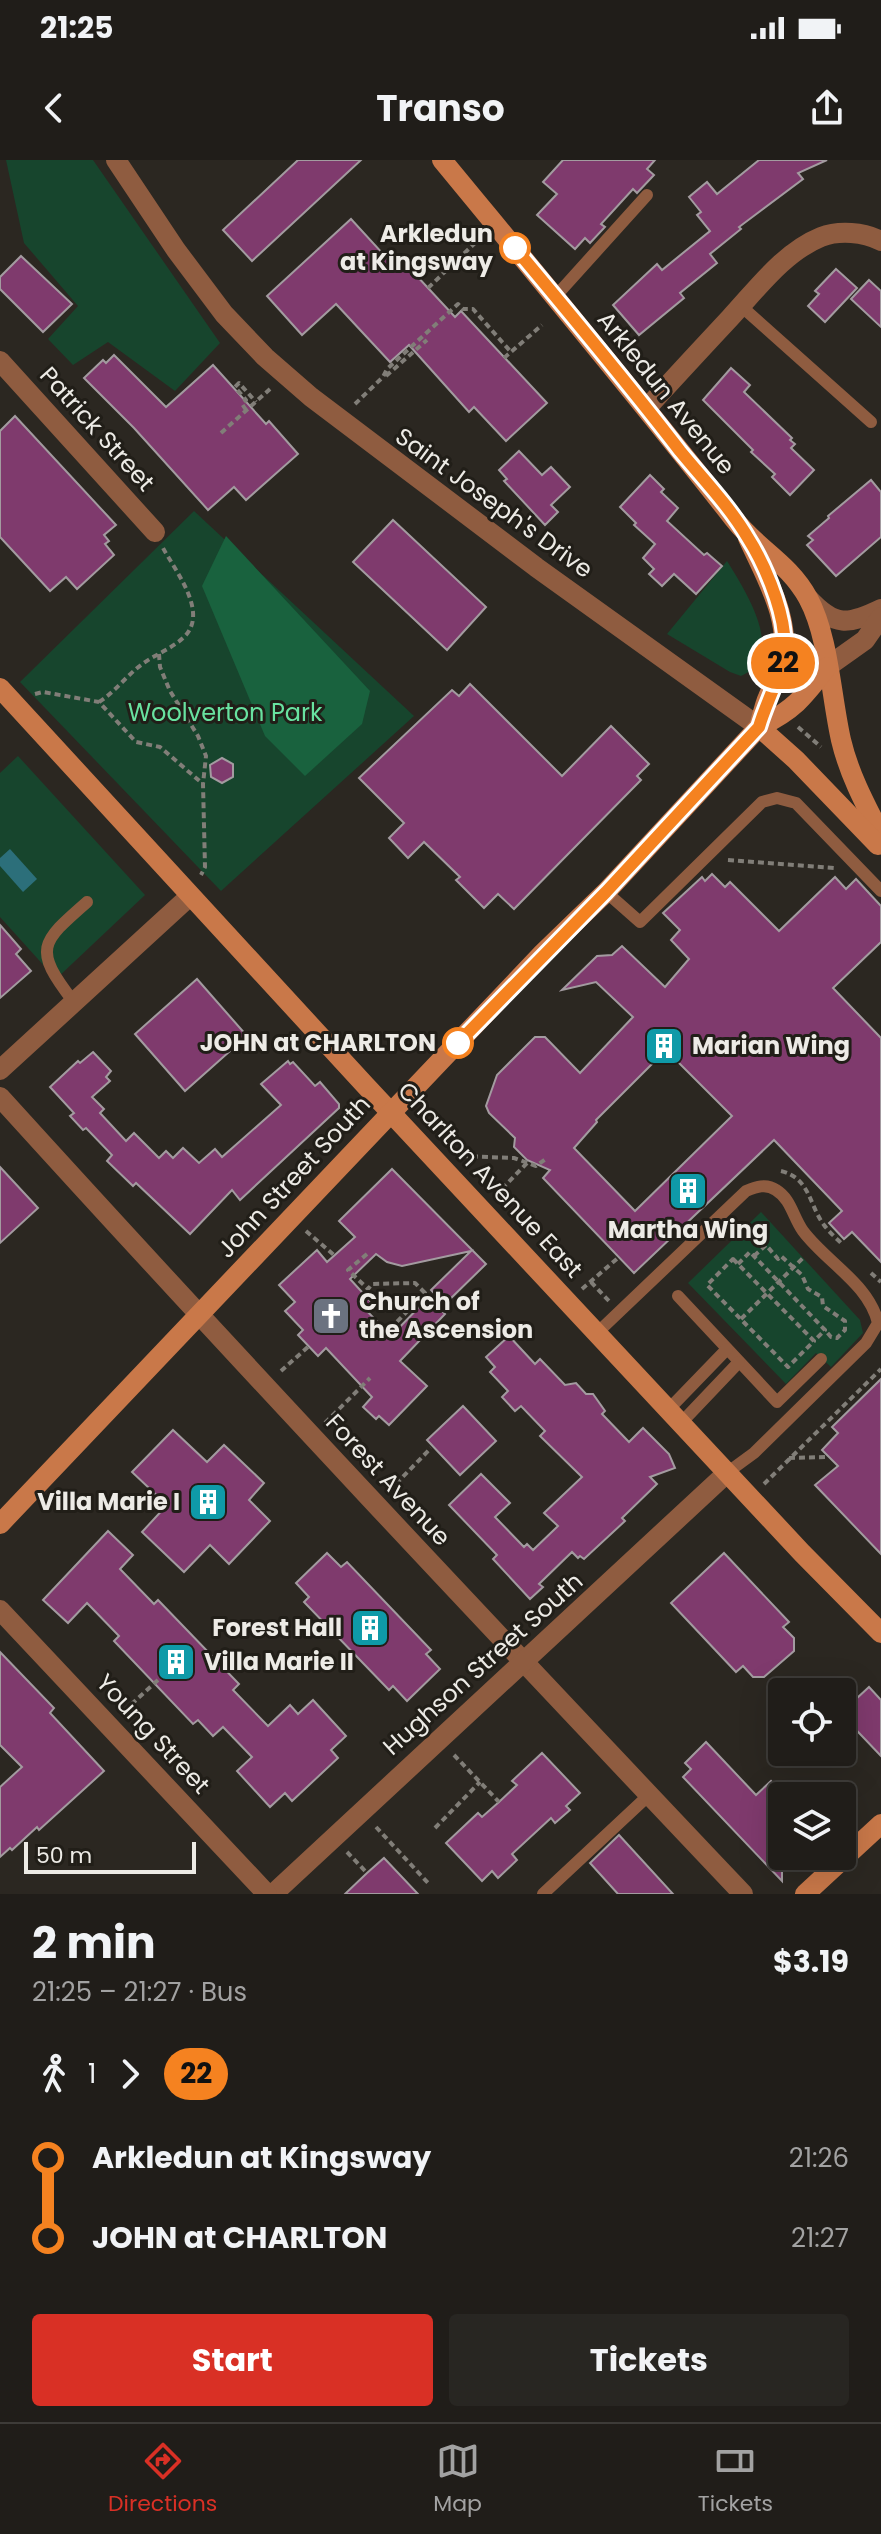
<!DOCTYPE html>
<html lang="en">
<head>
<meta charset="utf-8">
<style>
	body { margin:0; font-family:Poppins,sans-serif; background:#282622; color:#f1f3f6; height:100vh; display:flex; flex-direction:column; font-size:30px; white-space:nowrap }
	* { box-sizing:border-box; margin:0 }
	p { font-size:26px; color:#a2a2a2 }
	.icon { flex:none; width:44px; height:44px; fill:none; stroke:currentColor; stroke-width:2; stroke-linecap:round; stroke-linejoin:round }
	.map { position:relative; height:1734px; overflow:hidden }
	.drawer { display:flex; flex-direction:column; background:#201d19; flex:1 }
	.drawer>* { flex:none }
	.badge { padding:0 16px; border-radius:26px; font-size:28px; line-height:52px }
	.controls { position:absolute; left:768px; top:1518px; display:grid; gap:16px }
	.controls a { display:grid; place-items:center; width:88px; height:88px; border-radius:8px; background:#201d19; box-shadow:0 8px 32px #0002,0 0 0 2px #3d3b38; font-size:40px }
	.scale { position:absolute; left:24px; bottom:20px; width:172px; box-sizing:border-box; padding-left:8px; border:4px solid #edebe6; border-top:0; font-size:22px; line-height:28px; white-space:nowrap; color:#edebe6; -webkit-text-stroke:6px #211e18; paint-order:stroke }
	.map>.badge { position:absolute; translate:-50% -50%; box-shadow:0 0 0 4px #fff }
	.legs { display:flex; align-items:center; gap:12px; height:88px; padding:0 32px; font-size:26px }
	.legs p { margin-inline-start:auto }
	.overview { display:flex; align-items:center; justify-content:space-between; height:136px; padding:0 32px }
	h1 { font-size:44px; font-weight:700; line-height:60px }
	.cta { display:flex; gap:16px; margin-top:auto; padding:16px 32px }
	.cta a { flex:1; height:92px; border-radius:8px; background:#d93025; color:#fff; font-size:32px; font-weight:700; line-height:92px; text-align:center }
	.cta a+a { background:#282622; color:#f1f3f6 }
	ul { padding:0 32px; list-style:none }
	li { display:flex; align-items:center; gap:28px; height:80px; font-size:30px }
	li i { display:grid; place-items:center; width:12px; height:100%; margin:0 10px; background:currentColor }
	li i::after { content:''; width:20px; height:20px; margin:-10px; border:6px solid; border-radius:50%; background:#201d19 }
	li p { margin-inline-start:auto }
	li:first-child i { background:linear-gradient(#0000 50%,currentColor 0) }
	li:last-child i { background:linear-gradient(currentColor 50%,#0000 0) }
	.status { display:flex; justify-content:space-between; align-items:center; height:56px; padding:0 40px; background:#201d19; direction:ltr }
	.status svg { height:22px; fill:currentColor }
	header { display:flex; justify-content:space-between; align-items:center; height:104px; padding:0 32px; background:#201d19; font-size:36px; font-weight:700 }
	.tabs { display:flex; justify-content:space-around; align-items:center; height:112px; border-top:2px solid #3d3b38; background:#201d19; font-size:22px; color:#a2a2a2 }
	.tabs a { display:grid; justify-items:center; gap:4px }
	.tabs .selected { color:#d93025 }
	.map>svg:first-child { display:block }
</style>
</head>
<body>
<div class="status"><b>21:25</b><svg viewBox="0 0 49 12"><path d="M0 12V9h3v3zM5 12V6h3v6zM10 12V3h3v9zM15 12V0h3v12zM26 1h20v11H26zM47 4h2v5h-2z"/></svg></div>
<header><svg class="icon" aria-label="back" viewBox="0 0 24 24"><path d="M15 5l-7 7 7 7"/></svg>Transo<svg class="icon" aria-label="share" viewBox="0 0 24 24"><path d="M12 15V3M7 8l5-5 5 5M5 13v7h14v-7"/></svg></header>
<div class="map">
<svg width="881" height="1734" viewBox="0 0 881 1734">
	<rect width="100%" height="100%" fill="#2b2721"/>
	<g fill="#17452d">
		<polygon points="6,0 93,0 220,183 175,231 108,182 73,205 48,179 78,146 24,83"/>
		<polygon points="194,351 414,556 221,731 20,522"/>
		<path d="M727,401C745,430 788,496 741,516L730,512L667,474Z"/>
		<polygon points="18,596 145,735 56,819 0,757 0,613"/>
		<polygon points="761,1052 860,1160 863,1173 831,1207 816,1193 786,1224 688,1123"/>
	</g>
	<polygon fill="#19623e" points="226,376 370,531 362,564 305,616 265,576 202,426"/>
	<polygon fill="#2c6f7a" points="10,689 37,719 23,732 0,706 0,698"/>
	<g fill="#7f3a6d" stroke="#a39ba0" stroke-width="2" fill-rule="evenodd">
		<polygon points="298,0 361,0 252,101 223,70"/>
		<polygon points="563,0 655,0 647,9 654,15 637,33 633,29 601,64 605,67 590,83 585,78 575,89 537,55 557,34 543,22"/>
		<polygon points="759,0 827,0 798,13 803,19 739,67 741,69 710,94 717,103 680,133 684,138 639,175 613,145 657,104 662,110 710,71 697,55 701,52 689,37 707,22 717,34"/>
		<polygon points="351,59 395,107 402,100 455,157 461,151 547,243 506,281 474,247 469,252 409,185 390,202 336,144 302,175 267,136"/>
		<polygon points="21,96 72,144 43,172 0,129 0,117"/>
		<polygon points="836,109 857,128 825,162 808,146 819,134 815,131"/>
		<polygon points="869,120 881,131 881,167 851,139"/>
		<polygon points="114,195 166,247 213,205 266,264 269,261 298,294 246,340 234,327 208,350 134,268 84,218 103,200 106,203"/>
		<polygon points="731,208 750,225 744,232 792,278 790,280 795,284 791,288 814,310 790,335 772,317 775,314 751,292 753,290 703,240"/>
		<polygon points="15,256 116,365 104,375 109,381 105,384 114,395 77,429 66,417 50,431 0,377 0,271"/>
		<polygon points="519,291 542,315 551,307 570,327 551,345 558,352 545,365 504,321 507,319 499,310"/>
		<polygon points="650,315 664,329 661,332 678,348 667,361 704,395 707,393 722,406 696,434 674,414 662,426 649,414 654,409 643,398 655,384 634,365 636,363 620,347"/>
		<polygon points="871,320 881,332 881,377 836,416 807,385 813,380 808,376 829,358 828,356"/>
		<polygon points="393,360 486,447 447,490 353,402"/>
		<polygon points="470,524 562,616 611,566 649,604 637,616 641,620 514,749 498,734 484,748 456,720 460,717 424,682 408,698 389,678 404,663 359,618 452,530 459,536"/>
		<polygon points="222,598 233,604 233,617 222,623 211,617 210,605"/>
		<path d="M712,714L725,727L730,722L779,771L835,717L846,729L856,719L881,746V782L833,828L881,878V1102L852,1072L844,1079L829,1063L842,1051L774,980L634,1113L543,1018L550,1010L527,1000L514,987L515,978L489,953L486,946L497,915L535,877H545L580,913L633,857L596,822L562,830L597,796L612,795L622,786L665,827L689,799L671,780L680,770L663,753L702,717L705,721ZM666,890L732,956L635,1051L574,988L597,962L596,960Z"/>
		<polygon points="0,765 21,789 16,794 31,811 0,838"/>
		<polygon points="197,819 247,876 185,931 135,874"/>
		<polygon points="93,892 111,911 106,917 110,921 92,937 104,949 100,953 126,981 134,973 159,998 166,991 173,998 183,988 199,1003 215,989 222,997 281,945 261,924 288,901 290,904 293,902 315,926 320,922 339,944 339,948 240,1040 232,1030 190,1074 136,1023 133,1026 107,1001 112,995 86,968 83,970 70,956 74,953 50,927 78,901 80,903"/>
		<polygon points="0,1007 38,1048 0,1083"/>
		<polygon points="392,1009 486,1104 445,1144 431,1130 471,1091 402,1106 387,1102 376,1094 350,1119 372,1143 365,1149 391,1176 428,1138 445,1154 400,1201 427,1226 389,1265 379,1256 376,1259 363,1247 372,1237 326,1188 318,1196 298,1175 303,1170 285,1151 295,1142 279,1125 317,1090 327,1102 355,1077 339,1061"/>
		<polygon points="509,1176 535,1204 540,1199 565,1225 576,1223 586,1234 593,1234 605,1251 602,1254 629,1282 643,1268 669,1294 675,1308 650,1317 657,1324 622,1358 625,1361 584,1399 580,1396 578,1398 572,1392 539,1424 543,1427 530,1439 493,1399 497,1395 449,1345 481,1314 510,1343 495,1357 524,1387 527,1384 533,1390 558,1366 544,1353 582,1317 540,1276 545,1271 521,1246 515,1251 502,1237 508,1231 490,1212 495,1207 486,1197"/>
		<polygon points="881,1219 881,1394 815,1325 838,1306 822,1290 838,1273 832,1267"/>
		<polygon points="463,1246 496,1281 460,1315 427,1280"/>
		<polygon points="173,1270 207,1302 224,1285 264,1323 249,1340 270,1361 229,1404 210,1385 184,1412 142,1372 167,1345 132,1312"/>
		<polygon points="108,1371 133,1395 120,1409 154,1444 158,1440 239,1524 233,1530 268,1566 290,1545 298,1554 313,1540 346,1576 331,1590 338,1598 292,1641 285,1633 270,1647 237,1611 252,1597 223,1567 213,1576 198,1560 193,1564 114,1481 119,1476 87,1443 68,1463 43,1440"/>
		<polygon points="327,1393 341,1407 347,1402 431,1490 426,1494 440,1509 407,1541 393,1526 389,1530 304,1442 309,1437 296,1423"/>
		<polygon points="724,1393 789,1462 783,1467 794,1478 794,1491 764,1517 753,1517 743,1506 736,1512 671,1443"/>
		<polygon points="0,1492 54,1548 50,1553 104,1611 39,1670 37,1667 12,1690 10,1688 0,1697 0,1627 22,1607 0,1585"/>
		<polygon points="869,1527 881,1540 881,1596 842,1555 842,1552"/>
		<polygon points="706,1582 756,1635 771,1621 782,1633 782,1721 683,1617 691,1609 685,1603"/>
		<polygon points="542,1593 580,1633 566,1646 570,1650 555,1663 551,1658 512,1694 517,1700 498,1718 492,1711 482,1721 446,1683 478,1653 482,1657 499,1642 517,1625 512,1621"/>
		<polygon points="619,1675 673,1734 618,1734 590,1703"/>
		<polygon points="384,1698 418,1734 345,1734 367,1713"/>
	</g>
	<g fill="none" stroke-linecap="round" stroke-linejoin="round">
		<g stroke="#817e78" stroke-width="4" stroke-dasharray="6 4" stroke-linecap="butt">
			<polyline points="428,128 475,83"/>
			<polyline points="504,198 542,165"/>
			<polyline points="386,216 427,180"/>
			<polyline points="355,244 383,217 387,209 458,144 463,149 473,149 511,192"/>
			<polyline points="246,250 242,244 246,240 235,227 239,223 256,242"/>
			<polyline points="221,273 270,229"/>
			<polyline points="159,494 160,507 170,531 198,576 206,596 203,624 205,707 201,715"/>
			<polyline points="35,534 43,532 99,542 136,582 160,587 203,624"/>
			<path d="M99,542C115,532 126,516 141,505C154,495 171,489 183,478C210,454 176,412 163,388"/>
			<polyline points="798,567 821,587"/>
			<polyline points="728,700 834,708"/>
			<polyline points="462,996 514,998 536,1006 547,998"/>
			<path d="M781,1011C810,1018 809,1045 824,1065C829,1072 836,1078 842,1084"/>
			<polyline points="495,1036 527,1003"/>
			<polyline points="306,1071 334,1095"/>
			<polyline points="367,1094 348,1110 368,1129 372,1124 415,1123 425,1133 389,1170"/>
			<polyline points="754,1096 766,1085 778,1099 781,1096 802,1115 808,1129 822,1137 823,1146 845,1161 845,1170 837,1178 831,1177 825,1170"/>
			<polygon points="733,1099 814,1181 788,1207 707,1125"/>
			<polyline points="738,1104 750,1092 825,1170 814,1181"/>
			<polyline points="871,1113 881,1122"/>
			<polyline points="591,1122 609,1141"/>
			<polyline points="582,1129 619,1097"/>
			<polyline points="741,1159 804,1097"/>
			<polyline points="281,1211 309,1186"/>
			<polyline points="325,1263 370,1218"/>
			<polyline points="789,1298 828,1297"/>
			<polyline points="764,1324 881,1209"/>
			<polyline points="389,1331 431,1288"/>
			<polyline points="124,1551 158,1520"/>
			<polyline points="454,1595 499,1642"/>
			<polyline points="376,1667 429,1724"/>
			<polyline points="435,1668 480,1622"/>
			<polyline points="347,1692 367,1713"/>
		</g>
		<g stroke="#8f5c40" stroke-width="12">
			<polyline points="555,137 647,35"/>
			<polyline points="741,146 871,262"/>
			<polyline points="606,732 640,762 762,642 777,638 796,643 881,731"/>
			<path d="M73,841C33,789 40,783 87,742"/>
			<polyline points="678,1136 777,1242 821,1199"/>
			<path d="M597,1173L746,1031C756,1027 766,1023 776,1030C791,1039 793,1057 803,1071C826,1102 869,1124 878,1163L866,1183L754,1293L728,1312"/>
			<polyline points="669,1249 727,1189"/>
			<polyline points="681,1263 739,1202"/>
			<polyline points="543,1734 649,1635"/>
		</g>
		<g stroke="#8f5c40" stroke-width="20">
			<polyline points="116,0 176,90 224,154 265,197 311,237 536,407 759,567"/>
			<polyline points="0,201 155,372"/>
			<path d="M647,248C674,218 702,188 730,158C757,129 784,92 821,77C839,70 864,72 881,81"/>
			<path d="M809,439C835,467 848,465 881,449"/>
			<polyline points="827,507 865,480 881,457"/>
			<polyline points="0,910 190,736"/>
			<path d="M0,937C244,1206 493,1470 743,1734"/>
			<polyline points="273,1734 728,1312"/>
		</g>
		<polyline stroke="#8f5c40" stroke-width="20" points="0,1450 267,1734"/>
		<g stroke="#c97849" stroke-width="20">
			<path d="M442,0C540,119 639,238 734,359C758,390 788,402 808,438C829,477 831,536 841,580C849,614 865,644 881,675"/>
			<polyline points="0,528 365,925 802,1393 881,1473"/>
			<polyline points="759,567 796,600 878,685"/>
			<path d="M759,567C794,550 803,538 827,507"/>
			<path d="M0,1364L543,793L606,732L759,567C762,557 764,546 768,537C772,527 778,519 781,509C794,463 766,418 748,378"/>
			<polyline points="805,1734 881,1664"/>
		</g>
	</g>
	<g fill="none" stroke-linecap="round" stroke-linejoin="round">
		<defs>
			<path id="line-1" d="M458,883L606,732L759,567C768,536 787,508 784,474C781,444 764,403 748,378C730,347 703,319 680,291C627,222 571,155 515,88"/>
		</defs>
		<use href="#line-1" stroke="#fff" stroke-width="18"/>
		<use href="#line-1" stroke="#f58220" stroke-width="12"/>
	</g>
	<defs>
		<symbol id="building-square" viewBox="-11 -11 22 22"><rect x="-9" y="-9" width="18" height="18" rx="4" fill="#0f9aa8" stroke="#211e18"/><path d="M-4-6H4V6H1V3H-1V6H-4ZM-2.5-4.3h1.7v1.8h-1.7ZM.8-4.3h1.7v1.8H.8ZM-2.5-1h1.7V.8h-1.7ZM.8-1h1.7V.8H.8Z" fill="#fff"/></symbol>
		<symbol id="church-square" viewBox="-11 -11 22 22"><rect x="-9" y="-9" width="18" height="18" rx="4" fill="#6b7280" stroke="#211e18"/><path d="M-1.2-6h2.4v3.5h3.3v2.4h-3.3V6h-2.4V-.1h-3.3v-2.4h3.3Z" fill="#fff"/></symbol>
	</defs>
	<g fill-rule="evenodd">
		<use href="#building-square" x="642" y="864" width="44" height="44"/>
		<use href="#building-square" x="666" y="1009" width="44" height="44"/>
		<use href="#church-square" x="309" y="1134" width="44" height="44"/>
		<use href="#building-square" x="186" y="1320" width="44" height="44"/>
		<use href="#building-square" x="348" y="1446" width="44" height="44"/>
		<use href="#building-square" x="154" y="1480" width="44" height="44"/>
	</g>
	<g fill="#fff" stroke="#f58220" stroke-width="4">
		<circle cx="515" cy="88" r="14"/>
		<circle cx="458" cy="883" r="14"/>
	</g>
	<g text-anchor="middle" stroke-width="6" stroke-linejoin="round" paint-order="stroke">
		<g font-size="24" font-weight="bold" fill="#edebe6" stroke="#211e18" text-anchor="end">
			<text x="493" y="82">Arkledun<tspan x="493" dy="28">at Kingsway</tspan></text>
			<text x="436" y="891">JOHN at CHARLTON</text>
		</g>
		<g font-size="24" fill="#edebe6" stroke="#211e18">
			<text transform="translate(666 233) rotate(51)" y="8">Arkledun Avenue</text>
			<text transform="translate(97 269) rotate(48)" y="8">Patrick Street</text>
			<text transform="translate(494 343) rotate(36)" y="8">Saint Joseph's Drive</text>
			<text transform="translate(294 1017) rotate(-47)" y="8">John Street South</text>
			<text transform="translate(490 1020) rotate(47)" y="8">Charlton Avenue East</text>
			<text transform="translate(388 1320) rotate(47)" y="8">Forest Avenue</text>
			<text transform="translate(483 1504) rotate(-42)" y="8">Hughson Street South</text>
			<text transform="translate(153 1574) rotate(47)" y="8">Young Street</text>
		</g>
		<g font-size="24" fill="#68e2a0" stroke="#211e18">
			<text x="225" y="561">Woolverton Park</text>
		</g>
		<g font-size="24" font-weight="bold" fill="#edebe6" stroke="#211e18" text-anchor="start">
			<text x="692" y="894">Marian Wing</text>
			<text x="688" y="1078" text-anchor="middle">Martha Wing</text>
			<text x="359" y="1150">Church of<tspan x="359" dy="28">the Ascension</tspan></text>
			<text x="180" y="1350" text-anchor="end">Villa Marie I</text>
			<text x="342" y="1476" text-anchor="end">Forest Hall</text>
			<text x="204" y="1510">Villa Marie II</text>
		</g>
	</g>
</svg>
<div class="controls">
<a><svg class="icon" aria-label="locate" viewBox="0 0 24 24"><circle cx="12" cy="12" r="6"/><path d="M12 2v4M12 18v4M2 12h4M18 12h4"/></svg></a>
<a><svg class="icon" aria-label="layers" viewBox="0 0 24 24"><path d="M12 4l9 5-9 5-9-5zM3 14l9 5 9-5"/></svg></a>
</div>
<div class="scale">50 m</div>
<b class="badge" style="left:783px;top:503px;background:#f58220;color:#111">22</b>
</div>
<section class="drawer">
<div class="overview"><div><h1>2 min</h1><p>21:25 – 21:27 · Bus</p></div><b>$3.19</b></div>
<div class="legs"><svg class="icon" aria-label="walk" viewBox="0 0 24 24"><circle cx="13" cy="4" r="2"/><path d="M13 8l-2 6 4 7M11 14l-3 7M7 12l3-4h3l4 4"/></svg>1<svg class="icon" aria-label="forward" viewBox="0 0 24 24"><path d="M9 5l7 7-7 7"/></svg><b class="badge" style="background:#f58220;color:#111">22</b></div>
<ul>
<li><i style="color:#f58220"></i><b>Arkledun at Kingsway</b><p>21:26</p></li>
<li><i style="color:#f58220"></i><b>JOHN at CHARLTON</b><p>21:27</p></li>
</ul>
<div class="cta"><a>Start</a><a>Tickets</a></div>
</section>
<nav class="tabs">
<a class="selected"><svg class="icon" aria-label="directions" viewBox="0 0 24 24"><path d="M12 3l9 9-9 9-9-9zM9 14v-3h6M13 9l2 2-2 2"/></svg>Directions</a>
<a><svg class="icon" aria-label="map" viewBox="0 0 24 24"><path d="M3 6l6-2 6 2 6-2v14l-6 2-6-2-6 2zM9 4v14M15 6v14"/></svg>Map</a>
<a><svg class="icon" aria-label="tickets" viewBox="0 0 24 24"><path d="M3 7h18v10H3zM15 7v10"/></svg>Tickets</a>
</nav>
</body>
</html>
